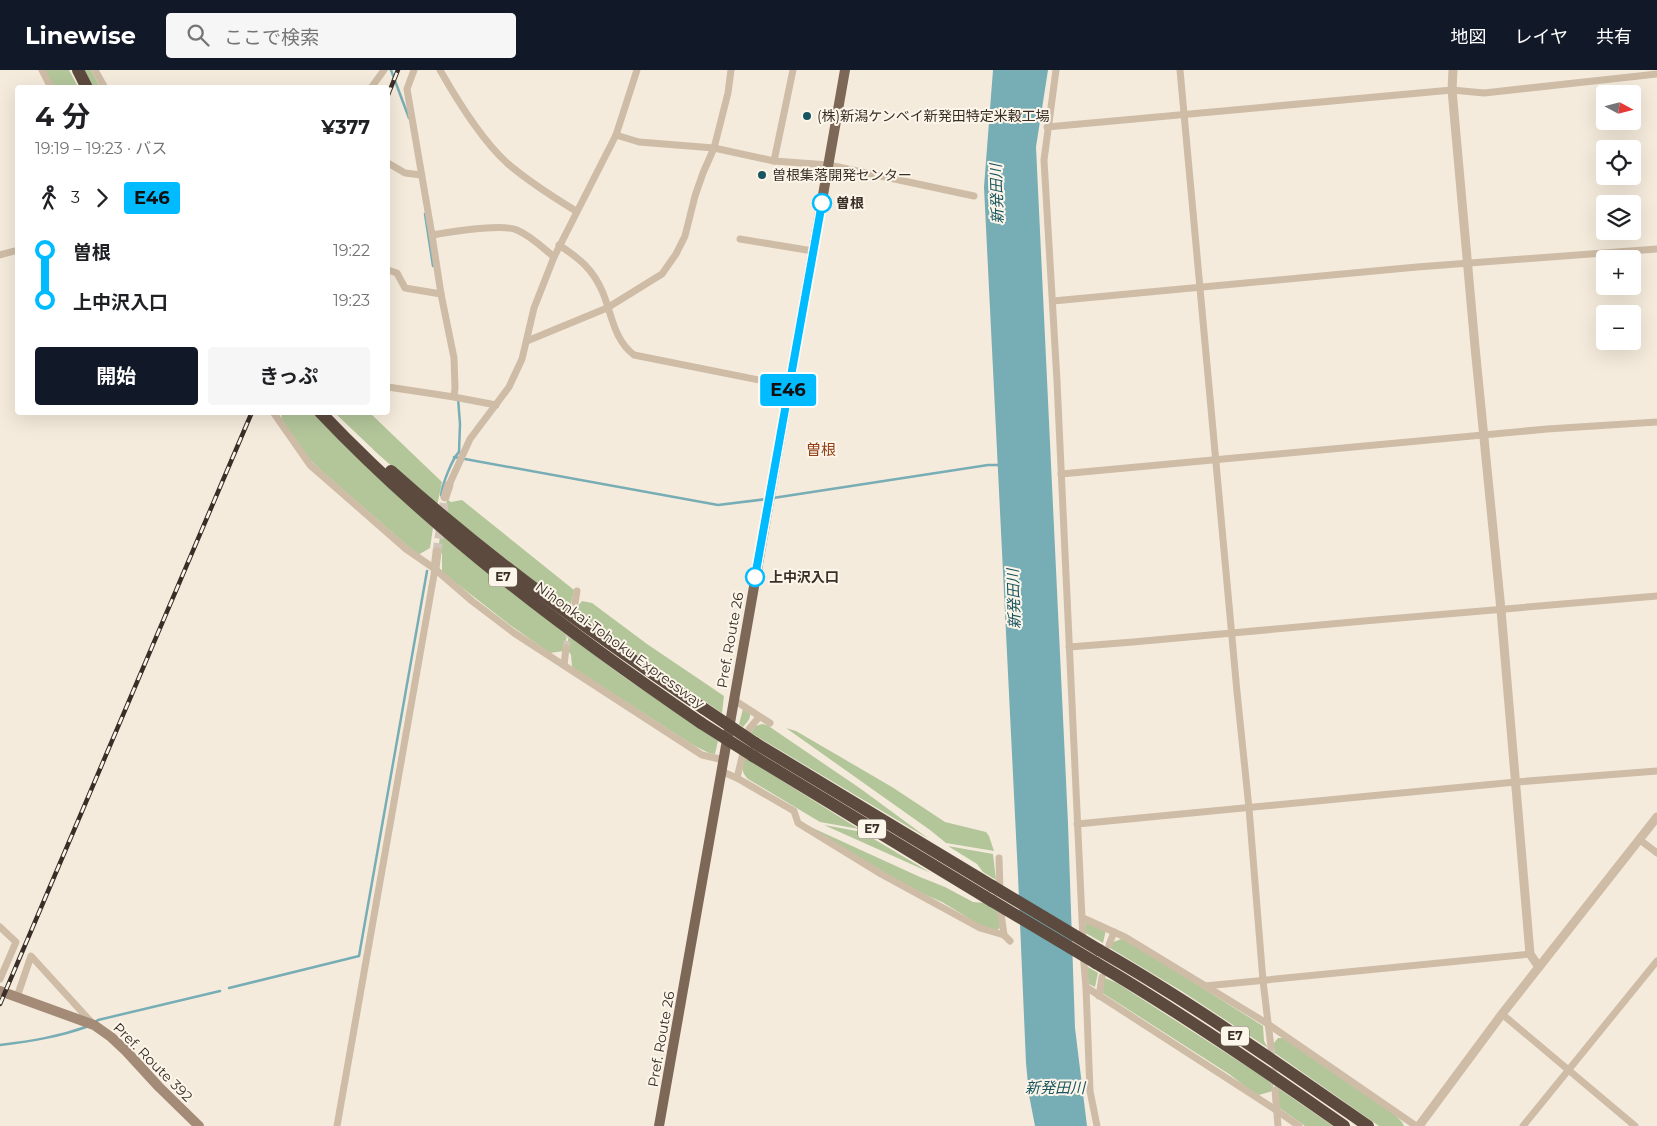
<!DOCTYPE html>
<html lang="ja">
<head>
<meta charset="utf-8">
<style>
	body { margin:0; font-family:Montserrat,"Noto Sans JP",sans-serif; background:#f6f6f6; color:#202124; height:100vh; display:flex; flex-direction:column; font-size:19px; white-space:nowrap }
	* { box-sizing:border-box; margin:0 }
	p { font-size:16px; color:#757577 }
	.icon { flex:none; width:28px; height:28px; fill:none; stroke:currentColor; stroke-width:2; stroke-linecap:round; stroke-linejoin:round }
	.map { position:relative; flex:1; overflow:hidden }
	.side { position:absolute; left:15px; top:15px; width:375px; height:330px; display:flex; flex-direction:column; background:#fff; border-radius:5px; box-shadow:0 5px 20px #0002 }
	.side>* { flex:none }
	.badge { padding:0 10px; border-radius:4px; font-size:18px; line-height:32px }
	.needle { width:32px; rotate:97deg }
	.buttons { position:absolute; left:1596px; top:15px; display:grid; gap:10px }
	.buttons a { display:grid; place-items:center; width:45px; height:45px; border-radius:5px; background:#fff; box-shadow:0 5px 20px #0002; font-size:25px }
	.map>.badge { position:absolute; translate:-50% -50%; box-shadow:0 0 0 2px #fff }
	.legs { display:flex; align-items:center; gap:8px; height:55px; padding:0 20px; font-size:16px }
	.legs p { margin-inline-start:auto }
	.head { display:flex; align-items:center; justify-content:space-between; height:85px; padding:0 20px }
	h1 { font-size:28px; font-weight:700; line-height:38px }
	.action { display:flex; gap:10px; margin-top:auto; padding:10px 20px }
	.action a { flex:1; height:58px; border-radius:5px; background:#111827; color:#fff; font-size:20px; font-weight:700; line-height:58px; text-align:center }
	.action a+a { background:#f6f6f6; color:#202124 }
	ul { padding:0 20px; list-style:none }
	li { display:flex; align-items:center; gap:18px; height:50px; font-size:19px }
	li i { display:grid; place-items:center; width:8px; height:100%; margin:0 6px; background:currentColor }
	li i::after { content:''; width:12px; height:12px; margin:-6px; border:4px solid; border-radius:50%; background:#fff }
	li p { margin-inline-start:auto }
	li:first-child i { background:linear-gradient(#0000 50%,currentColor 0) }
	li:last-child i { background:linear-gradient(currentColor 50%,#0000 0) }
	header { display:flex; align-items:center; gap:30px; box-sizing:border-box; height:70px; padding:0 25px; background:#111827; color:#fff }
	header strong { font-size:24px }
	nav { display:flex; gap:28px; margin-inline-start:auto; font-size:18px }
	.search { width:350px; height:45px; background:#f6f6f6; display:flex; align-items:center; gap:12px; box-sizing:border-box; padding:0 18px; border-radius:5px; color:#757577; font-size:19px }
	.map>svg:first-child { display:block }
</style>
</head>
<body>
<header>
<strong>Linewise</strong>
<div class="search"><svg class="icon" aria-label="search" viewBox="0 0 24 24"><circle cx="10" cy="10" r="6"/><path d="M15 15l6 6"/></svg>ここで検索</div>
<nav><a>地図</a><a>レイヤ</a><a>共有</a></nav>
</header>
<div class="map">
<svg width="1657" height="1056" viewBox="0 0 1657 1056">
	<rect width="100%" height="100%" fill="#f5ebdc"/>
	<g fill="#b3c69a">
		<polygon points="44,0 69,0 78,17 53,17"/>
		<polygon points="81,0 91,0 100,17 91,17"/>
		<polygon points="281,343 316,343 433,458 430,478 418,485 323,402 308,388 282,353"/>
		<polygon points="335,343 370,343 442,412 437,436 378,384"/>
		<polygon points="447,429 451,432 462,430 574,520 571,534 571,540 445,441"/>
		<polygon points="443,465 567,565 564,581 550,583 510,555 442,502 442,483 438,482 440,466"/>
		<polygon points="577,531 578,536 582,531 592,533 647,574 724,626 722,643 574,542"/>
		<polygon points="569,566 624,607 718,671 715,684 709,683 693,675 572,597 571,585 568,580 565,581"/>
		<path d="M743,639L750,643C751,649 747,652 743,657L739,654Z"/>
		<polygon points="762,654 767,655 861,719 929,769 751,663 755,656"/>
		<polygon points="786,658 796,661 892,717 945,752 986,762 989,766 994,781 946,773 930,760"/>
		<path d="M744,687L859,759L820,752L748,709C741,702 742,697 744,687Z"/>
		<polygon points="804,754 920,807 945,817 973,832 985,833 998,842 1000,858 997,860 985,858 942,832 912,819"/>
		<polygon points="824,755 862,762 931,803"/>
		<polygon points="948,776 993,784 996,810 983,802 977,794"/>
		<polygon points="1086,853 1094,854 1106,860 1103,873 1084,862"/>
		<polygon points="1121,869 1126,870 1263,956 1264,971 1268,978 1183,922 1110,878 1111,873"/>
		<polygon points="1085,895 1098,903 1095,917 1087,913"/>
		<polygon points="1105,908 1117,913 1268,1010 1273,1015 1273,1021 1259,1025 1255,1024 1229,1004 1101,922"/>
		<polygon points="1278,968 1283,968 1395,1045 1402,1052 1404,1056 1379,1056 1272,981 1271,973 1274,973"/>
		<polygon points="1275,1016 1333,1056 1305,1056 1278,1037"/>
	</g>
	<polygon fill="#77adb5" points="993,0 1048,0 1036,77 1068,753 1075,958 1087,1056 1035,1056 1029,1025 1026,993 1018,806 984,117"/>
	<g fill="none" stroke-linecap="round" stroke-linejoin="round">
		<g stroke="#77adb5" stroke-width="2.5">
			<polyline points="391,0 409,48"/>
			<polyline points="425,144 433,196"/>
			<polyline points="454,387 718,435 767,429"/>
			<path d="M441,425C442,415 452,389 459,382L460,354L458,328"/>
			<polyline points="773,428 988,395 1000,395"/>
			<polyline points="229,918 359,886 427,501"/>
			<polyline points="95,953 98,950 220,921"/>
			<path d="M0,975C32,971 58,967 89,956"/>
		</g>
		<g stroke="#d0c5b8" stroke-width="7" stroke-dasharray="7 3.5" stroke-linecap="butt">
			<polyline points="566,578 570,558"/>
			<polyline points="1271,977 1275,1020"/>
		</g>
		<polyline stroke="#d0c5b8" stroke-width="9" stroke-dasharray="9 4.5" stroke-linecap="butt" points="437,482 445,427"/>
		<g stroke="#cebca6" stroke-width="7">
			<polyline points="42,0 51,18"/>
			<polyline points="95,0 105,18"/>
			<polyline points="414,0 407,19 432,165 441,224 454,288 455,318 454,327"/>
			<path d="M440,0C457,30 482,70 507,93C528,111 553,127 576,141"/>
			<polyline points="1056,0 1044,90 1057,311 1083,870"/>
			<polyline points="1180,0 1237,622 1249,738 1263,911 1271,977"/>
			<polyline points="371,18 384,0"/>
			<polyline points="1047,57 1452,20 1484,23 1657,4"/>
			<polyline points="616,65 639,72 714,78 774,91 829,95 974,126"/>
			<polyline points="774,91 793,0"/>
			<polyline points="388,93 405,103 421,105"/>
			<path d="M432,165C450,162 502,153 517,160C531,166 542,177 554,187"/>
			<polyline points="740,169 813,181"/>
			<path d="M559,175C580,189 593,199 603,223C612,245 614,270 634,285L789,316"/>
			<polyline points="0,185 18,180"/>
			<polyline points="388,200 397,203 405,218 441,224"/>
			<polyline points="1053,231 1417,197 1657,179"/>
			<polyline points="527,271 607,238 662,204 676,184 685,166 695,126 703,103 714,78 728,23 731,0"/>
			<polyline points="388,317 454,327 496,335"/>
			<polyline points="273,342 310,395 406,479 435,499 472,531 514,563 702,685 724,690"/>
			<polyline points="1061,404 1547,359 1657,352"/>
			<polyline points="449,415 470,369 509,317 522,289 534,238 554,187 616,65 637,0"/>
			<polyline points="575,533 577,521"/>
			<polyline points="1069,577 1133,572 1364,551 1657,526"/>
			<polyline points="564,595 566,578"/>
			<polyline points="734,630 770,653"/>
			<polyline points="746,669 749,659 759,647"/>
			<polyline points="723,702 737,708 794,741 798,753 881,804 980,858 1004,865 1010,871"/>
			<polyline points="737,708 744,679"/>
			<polyline points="1077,754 1516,712 1657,701"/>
			<polyline points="1640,770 1657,783"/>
			<polyline points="999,788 1000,823"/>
			<polyline points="1000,836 1004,865"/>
			<polyline points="1083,848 1125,867 1268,954 1416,1056"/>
			<polyline points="0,857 16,872 0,909"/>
			<polyline points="1109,875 1114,862"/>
			<polyline points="1083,883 1086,917 1276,1040 1299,1056"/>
			<polyline points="1205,916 1530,884"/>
			<polyline points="1086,917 1090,1021 1097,1056"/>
			<polyline points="1099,926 1102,907"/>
			<polyline points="17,927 31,886 93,954"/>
			<polyline points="1502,944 1635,1056"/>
			<polyline points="1275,1020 1278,1056"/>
			<polyline points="337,1056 435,499"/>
			<polyline points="1523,1056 1657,891"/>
		</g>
		<g stroke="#cebca6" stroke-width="9">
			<polyline points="1453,0 1452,20 1475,277 1501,540 1530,884 1539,897"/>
			<polyline points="445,427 449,415"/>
			<polyline points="435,499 437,482"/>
			<polyline points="1419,1056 1502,944 1657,747"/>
		</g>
		<polyline stroke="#a38b77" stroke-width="10" points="0,921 94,955 111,967 126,981 159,1017 199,1056"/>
		<polyline stroke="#7d6857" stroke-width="10" points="659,1056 845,0"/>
		<g stroke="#5c4a3e" stroke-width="12">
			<polyline points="78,0 87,18"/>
			<path d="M320,342C433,461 566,561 701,653"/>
			<path d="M391,401C488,488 595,565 703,638"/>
			<polyline points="755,673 992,816"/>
			<polyline points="753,686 992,831"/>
			<path d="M1099,880C1192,933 1280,995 1368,1056"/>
			<path d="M1096,893C1181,943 1263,999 1344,1056"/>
		</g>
		<defs>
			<g id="rail">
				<polyline points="388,25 398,0"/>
				<polyline points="0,934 252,342"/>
			</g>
		</defs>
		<use href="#rail" stroke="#3a2f28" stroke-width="4.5"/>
		<use href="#rail" stroke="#fcf5e9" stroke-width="2.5" stroke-dasharray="8" stroke-linecap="butt"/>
		<g stroke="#5c4a3e" stroke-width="12">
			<polyline points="703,638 755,673"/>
			<polyline points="701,653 753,686"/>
			<polyline points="992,816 1099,880"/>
			<polyline points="992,831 1096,893"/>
		</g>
	</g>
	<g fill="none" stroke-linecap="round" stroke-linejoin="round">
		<defs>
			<polyline id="line-1" points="755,507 822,133"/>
		</defs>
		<use href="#line-1" stroke="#fff" stroke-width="11"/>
		<use href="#line-1" stroke="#0bf" stroke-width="8"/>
	</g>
	<g fill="#185560" stroke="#fcf5e9" stroke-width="2">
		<circle cx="807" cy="46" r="5"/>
		<circle cx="762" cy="105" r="5"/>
	</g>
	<g fill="#fff" stroke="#0bf" stroke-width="2.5">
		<circle cx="822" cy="133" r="9"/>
		<circle cx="755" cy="507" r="9"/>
	</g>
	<g text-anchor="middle" stroke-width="4" stroke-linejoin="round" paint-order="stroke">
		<g fill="#fcf5e9" stroke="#746a62" stroke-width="1">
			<rect x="489" y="497.5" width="28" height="19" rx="4"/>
			<rect x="858" y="749.5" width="28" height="19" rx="4"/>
			<rect x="1221" y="956.5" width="28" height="19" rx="4"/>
		</g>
		<g font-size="12" font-weight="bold" fill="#3a2f28">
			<text x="503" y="511">E7</text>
			<text x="872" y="763">E7</text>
			<text x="1235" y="970">E7</text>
		</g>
		<g font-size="14" fill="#3a2f28" stroke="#fcf5e9" text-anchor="start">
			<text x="817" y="51">(株)新潟ケンベイ新発田特定米穀工場</text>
			<text x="772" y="110">曽根集落開発センター</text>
		</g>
		<g font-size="14" font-weight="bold" fill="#3a2f28" stroke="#fcf5e9" text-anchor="start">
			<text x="836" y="138">曽根</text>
			<text x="769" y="512">上中沢入口</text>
		</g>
		<g font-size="14" fill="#3a2f28" stroke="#fcf5e9">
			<text transform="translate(730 570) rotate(-80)" y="5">Pref. Route 26</text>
			<text transform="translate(620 575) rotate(36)" y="5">Nihonkai-Tohoku Expressway</text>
			<text transform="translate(661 969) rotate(-80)" y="5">Pref. Route 26</text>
			<text transform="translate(153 992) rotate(45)" y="5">Pref. Route 392</text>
		</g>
		<g font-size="15" font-style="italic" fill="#185560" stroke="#fcf5e9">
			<text transform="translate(997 124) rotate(-92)" y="5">新発田川</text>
			<text transform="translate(1014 529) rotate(-92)" y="5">新発田川</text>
			<text x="1055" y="1023">新発田川</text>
		</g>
		<g font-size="15" fill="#924018" stroke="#fcf5e9">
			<text x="821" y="385">曽根</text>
		</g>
	</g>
</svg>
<div class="buttons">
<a><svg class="needle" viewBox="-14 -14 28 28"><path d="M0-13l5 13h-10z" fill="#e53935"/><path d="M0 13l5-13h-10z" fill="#757577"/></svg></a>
<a><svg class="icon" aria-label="locate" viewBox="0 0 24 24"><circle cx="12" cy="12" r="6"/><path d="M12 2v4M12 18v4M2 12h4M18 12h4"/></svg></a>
<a><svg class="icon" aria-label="layers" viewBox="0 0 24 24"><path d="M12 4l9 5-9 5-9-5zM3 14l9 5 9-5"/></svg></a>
<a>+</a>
<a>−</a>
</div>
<b class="badge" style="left:788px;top:320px;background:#0bf;color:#111">E46</b>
<section class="side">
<div class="head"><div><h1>4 分</h1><p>19:19 – 19:23 · バス</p></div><b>¥377</b></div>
<div class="legs"><svg class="icon" aria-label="walk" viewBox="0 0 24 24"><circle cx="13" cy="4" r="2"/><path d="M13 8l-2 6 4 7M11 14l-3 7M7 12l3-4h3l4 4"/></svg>3<svg class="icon" aria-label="forward" viewBox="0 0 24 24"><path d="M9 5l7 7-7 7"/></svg><b class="badge" style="background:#0bf;color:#111">E46</b></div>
<ul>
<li><i style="color:#0bf"></i><b>曽根</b><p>19:22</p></li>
<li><i style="color:#0bf"></i><b>上中沢入口</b><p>19:23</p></li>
</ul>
<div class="action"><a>開始</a><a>きっぷ</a></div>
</section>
</div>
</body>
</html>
